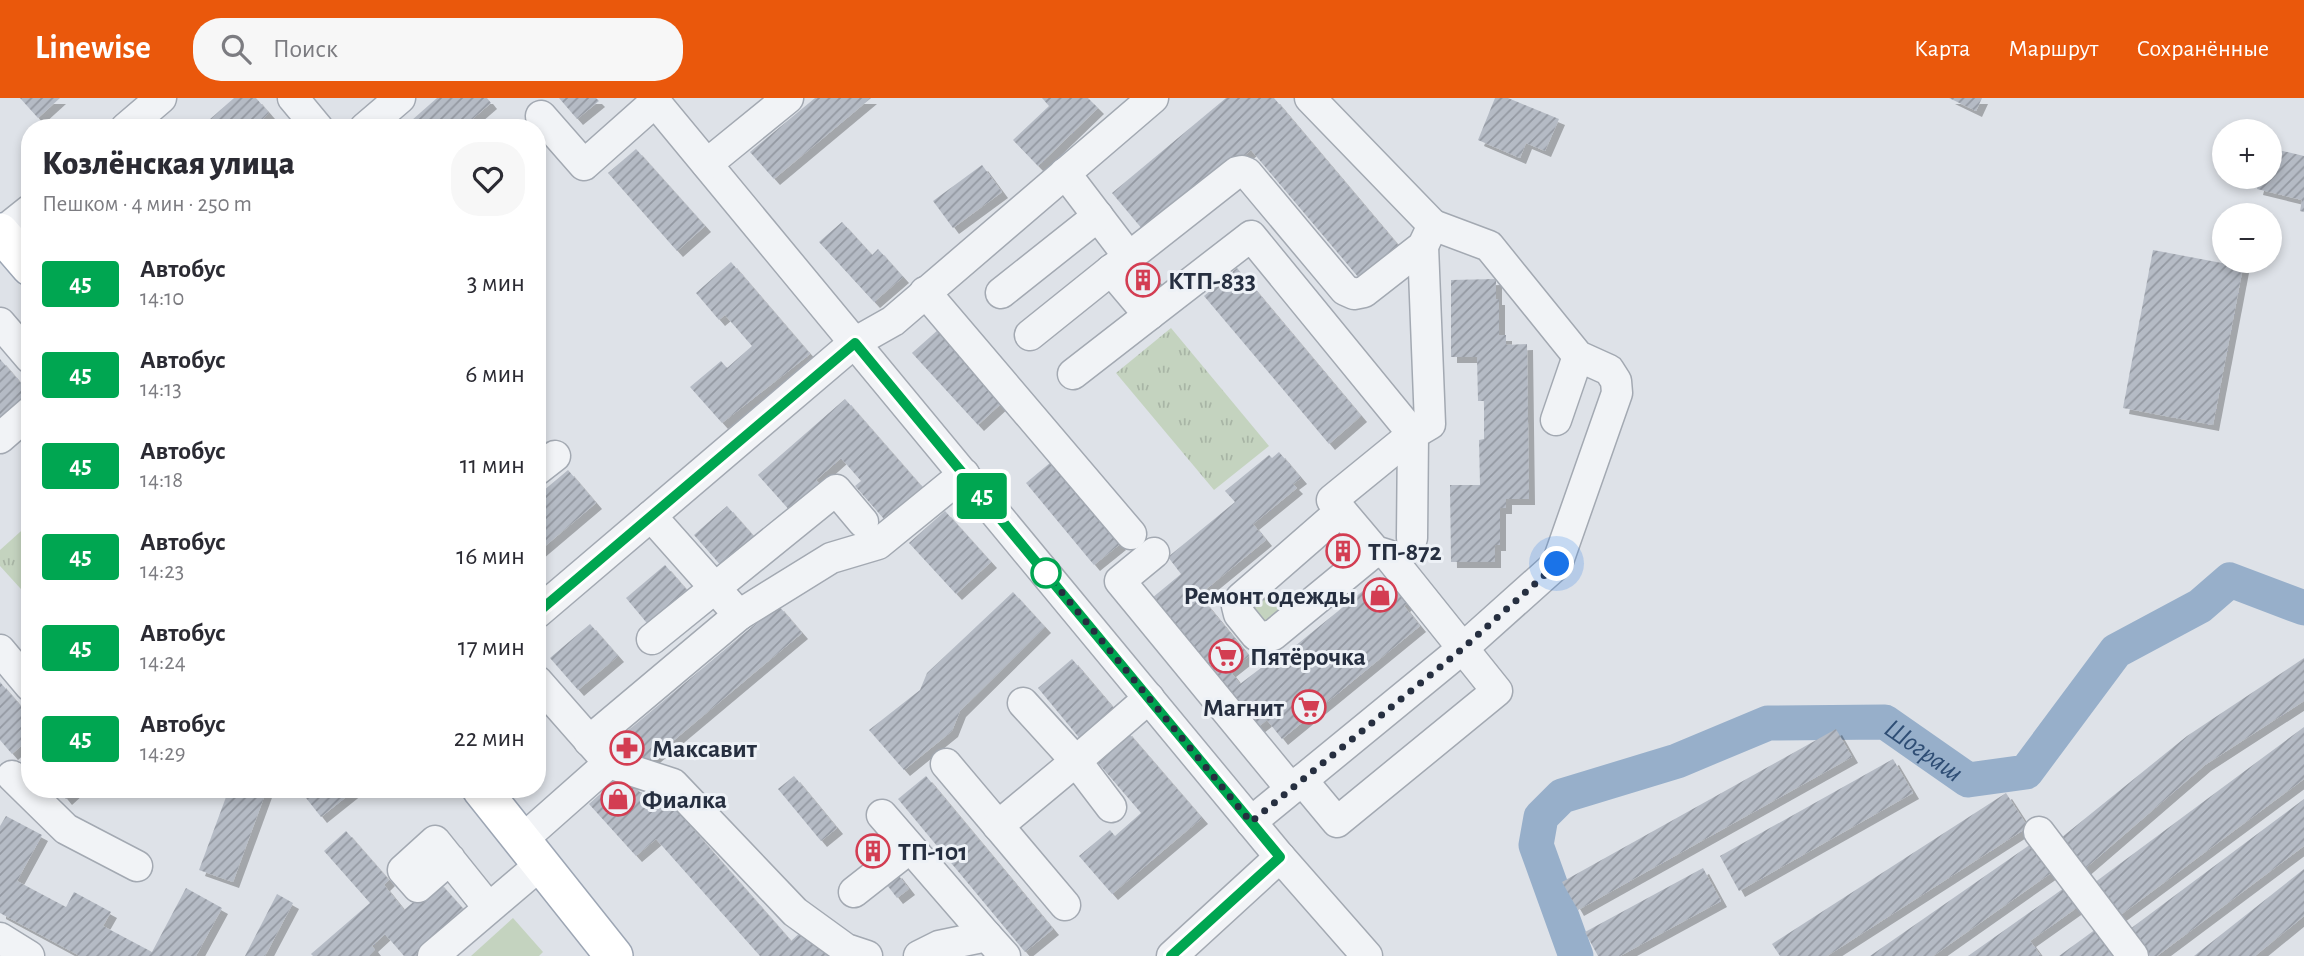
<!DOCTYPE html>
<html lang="ru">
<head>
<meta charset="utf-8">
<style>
	body { margin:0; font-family:"Alegreya Sans",sans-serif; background:#f7f7f7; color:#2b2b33; height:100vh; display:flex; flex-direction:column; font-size:26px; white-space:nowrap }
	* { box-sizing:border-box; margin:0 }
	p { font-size:23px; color:#7c7c81 }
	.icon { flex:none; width:38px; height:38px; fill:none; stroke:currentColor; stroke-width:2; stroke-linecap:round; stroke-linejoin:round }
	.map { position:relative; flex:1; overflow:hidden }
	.details { position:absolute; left:21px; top:21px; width:525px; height:679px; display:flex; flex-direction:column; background:#fff; border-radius:28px; box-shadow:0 4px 10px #0003 }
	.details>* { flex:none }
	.badge { padding:0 14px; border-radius:5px; font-size:24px; line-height:46px }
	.controls { position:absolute; left:2212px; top:21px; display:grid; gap:14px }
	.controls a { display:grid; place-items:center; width:70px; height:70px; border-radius:50%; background:#fff; box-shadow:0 4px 10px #0003; font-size:35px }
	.you { position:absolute; width:35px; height:35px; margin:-18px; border:5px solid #fff; border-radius:50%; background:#1a73e8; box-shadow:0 0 0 10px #1a73e833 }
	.map>.badge { position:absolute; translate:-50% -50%; box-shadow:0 0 0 4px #fff }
	.round { display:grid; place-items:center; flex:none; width:74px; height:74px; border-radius:28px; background:#f7f7f7 }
	.summary { display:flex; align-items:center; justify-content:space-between; height:119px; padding:0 21px }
	h1 { font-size:33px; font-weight:800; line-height:52px }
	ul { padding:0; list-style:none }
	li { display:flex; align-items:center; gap:21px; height:91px; padding:0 21px }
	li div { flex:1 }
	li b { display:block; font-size:26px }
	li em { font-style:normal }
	li .badge { min-width:77px; font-weight:700; text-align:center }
	header { display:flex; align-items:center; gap:42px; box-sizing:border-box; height:98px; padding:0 35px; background:#ea580c; color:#fff }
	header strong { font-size:33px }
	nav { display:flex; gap:38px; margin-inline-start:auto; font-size:24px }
	.search { width:490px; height:63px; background:#f7f7f7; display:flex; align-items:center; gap:18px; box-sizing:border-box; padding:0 24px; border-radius:28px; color:#7c7c81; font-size:26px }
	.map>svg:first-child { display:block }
</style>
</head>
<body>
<header>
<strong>Linewise</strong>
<div class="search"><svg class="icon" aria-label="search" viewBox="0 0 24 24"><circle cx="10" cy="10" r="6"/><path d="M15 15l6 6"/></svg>Поиск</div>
<nav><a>Карта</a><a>Маршрут</a><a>Сохранённые</a></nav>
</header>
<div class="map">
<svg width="2304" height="858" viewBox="0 0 2304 858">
	<defs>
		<pattern id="park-tufts" width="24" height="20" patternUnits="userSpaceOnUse" patternTransform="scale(1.75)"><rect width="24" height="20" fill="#c4d3bf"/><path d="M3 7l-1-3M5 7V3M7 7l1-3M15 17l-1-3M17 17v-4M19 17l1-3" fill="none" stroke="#a8b5a5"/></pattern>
		<pattern id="building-hatch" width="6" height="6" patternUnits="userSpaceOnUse" patternTransform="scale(1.75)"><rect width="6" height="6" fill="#b5bbc5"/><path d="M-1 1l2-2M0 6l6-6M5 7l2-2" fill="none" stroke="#9398a1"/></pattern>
		<filter id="shadow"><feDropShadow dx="6" dy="6" stdDeviation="0" flood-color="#0004"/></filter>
	</defs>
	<rect width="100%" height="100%" fill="#dee2e8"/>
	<polygon fill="#c4d3bf" points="513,820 543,854 539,858 471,858"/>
	<g fill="url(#park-tufts)">
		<polygon points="1171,230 1269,348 1214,392 1116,275"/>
		<polygon points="30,425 30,501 0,468 0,452"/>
		<polygon points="1272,489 1289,509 1265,530 1247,509"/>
	</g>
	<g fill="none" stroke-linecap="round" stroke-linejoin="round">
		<path stroke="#97afca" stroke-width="35" id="s1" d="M1576,858L1536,747L1541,719L1562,698L1677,663L1768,625L1885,624L1968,682L2026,674L2116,553L2200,508L2230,482L2304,510"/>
	</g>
	<g fill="url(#building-hatch)" filter="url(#shadow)">
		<polygon points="20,0 60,0 38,20"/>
		<polygon points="234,0 256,0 269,15 253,30 200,30"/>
		<polygon points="437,0 487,0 491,5 462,30 403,30"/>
		<polygon points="559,0 596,0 599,3 577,21"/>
		<polygon points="815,0 871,0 774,81 750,54"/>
		<polygon points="1042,0 1088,0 1098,10 1038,68 1013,42 1049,8"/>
		<polygon points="1226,0 1274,0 1403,153 1364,186 1251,52 1148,138 1112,95"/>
		<polygon points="1495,0 1508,0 1559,21 1545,53 1526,45 1520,60 1478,42"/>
		<polygon points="1949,0 1982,0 1976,13"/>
		<polygon points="2270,50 2304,58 2304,114 2300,113 2302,102 2257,91 2260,79 2270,79"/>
		<polygon points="636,51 705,128 677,153 608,75"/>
		<polygon points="982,67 1002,94 953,130 933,103"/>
		<polygon points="842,124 872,157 878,151 903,179 874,204 819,144"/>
		<polygon points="2153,152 2243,169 2213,327 2123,310"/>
		<polygon points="731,164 810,256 722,325 690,289 721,263 727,270 752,248 725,217 719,222 696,195"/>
		<polygon points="1146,168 1157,182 1141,195 1129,181"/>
		<polygon points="1237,170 1361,318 1329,346 1204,198"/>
		<polygon points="1496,181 1496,201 1499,201 1499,237 1506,237 1506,247 1527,246 1529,401 1506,401 1506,410 1500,410 1500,447 1495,447 1495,464 1451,464 1450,387 1480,387 1479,342 1484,341 1484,303 1478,303 1477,259 1451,259 1451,182"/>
		<polygon points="939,231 1005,302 978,327 912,255"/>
		<polygon points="0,261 30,296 30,300 0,325"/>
		<polygon points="845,301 922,389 884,421 855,388 861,383 841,360 816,382 822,389 792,415 758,377"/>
		<polygon points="1279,354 1301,380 1293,386 1297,390 1253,426 1266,442 1199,497 1249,558 1230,573 1240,586 1270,563 1273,566 1380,479 1383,483 1393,475 1413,500 1404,508 1420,528 1282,641 1267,622 1258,629 1152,500 1181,476 1168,459 1235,404 1225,393 1269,357 1272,360"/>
		<polygon points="1051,364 1120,446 1094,467 1026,385"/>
		<polygon points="568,372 596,405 537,455 537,398"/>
		<polygon points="727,408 756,441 723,470 694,437"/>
		<polygon points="945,413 991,464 956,496 909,445"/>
		<polygon points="1344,439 1357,454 1341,467 1329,451"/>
		<polygon points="665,467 691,497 651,530 626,500"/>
		<polygon points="1013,494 1045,529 960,613 952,633 904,672 869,632 920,592 927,575"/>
		<polygon points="778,507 802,535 642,669 618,641"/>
		<polygon points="590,526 618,558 578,592 550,560"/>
		<polygon points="2304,560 2304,603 2205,667 2081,774 2056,744 2187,638"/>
		<polygon points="1072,561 1116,613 1081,642 1038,590"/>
		<polygon points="0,584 30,619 30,640 12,656 0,642"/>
		<polygon points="2304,629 2304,681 2115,821 2090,788"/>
		<polygon points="1836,631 1852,659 1578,812 1562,784"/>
		<polygon points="1126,632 1202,720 1112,796 1079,758 1110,732 1115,738 1141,715 1093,659"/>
		<polygon points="1893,661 1913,695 1739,793 1720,758"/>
		<polygon points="794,678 837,730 821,743 778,691"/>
		<polygon points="926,678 1053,831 1025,854 898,701"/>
		<polygon points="609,688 635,688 643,698 655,688 791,843 804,831 828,858 760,858 656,741 636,758 589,706"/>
		<polygon points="58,691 77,691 66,701"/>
		<polygon points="229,691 267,691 233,784 199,772"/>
		<polygon points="299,691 356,691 321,719"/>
		<polygon points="2006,695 2028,729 1827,858 1780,858 1772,846"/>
		<polygon points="2304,701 2304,748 2157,858 2150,858 2130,831"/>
		<polygon points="6,718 42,737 17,783 66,809 74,794 111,814 103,828 152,854 186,790 222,810 196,858 80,858 0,815 0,728"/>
		<polygon points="346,733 389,782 384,787 404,812 438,783 465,813 416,856 418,858 404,858 385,836 372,848 375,852 369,858 313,858 311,856 370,805 324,753"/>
		<polygon points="870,737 888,758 876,768 858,747"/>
		<polygon points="2031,746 2051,775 1933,858 1870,858"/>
		<polygon points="1703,770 1721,803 1620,858 1598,858 1585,834"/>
		<polygon points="2304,771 2304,818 2255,858 2194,858"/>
		<polygon points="896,774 909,791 897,800 884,783"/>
		<polygon points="2064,790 2078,809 2030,843 2041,858 1968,858"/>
		<polygon points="277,796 293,805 265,858 245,858"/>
		<polygon points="2096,831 2116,858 2059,858"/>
	</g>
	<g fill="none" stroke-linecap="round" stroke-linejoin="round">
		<defs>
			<g id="minor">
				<polyline points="293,0 318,30"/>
				<polyline points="652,0 1280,759 1367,858"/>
				<polyline points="541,18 584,67 655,4"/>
				<polyline points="126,30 161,0"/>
				<polyline points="365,30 400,0"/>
				<polyline points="707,66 788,0"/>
				<polyline points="1065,75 1129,159 1237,74 1242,73 1247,75 1345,192 1354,196 1364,194 1423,148 1433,127 1310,0"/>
				<polyline points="0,136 30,112"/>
				<polyline points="1129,159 1111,172 1149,217 1251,138 1413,336 1412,440"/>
				<polyline points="925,194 1131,436"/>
				<polyline points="1001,195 1098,118"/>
				<polyline points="0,225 30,260"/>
				<polyline points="1030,237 1111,172"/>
				<polyline points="1073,276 1149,217"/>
				<polyline points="1556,322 1578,258"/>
				<polyline points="0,340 30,314"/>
				<polyline points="537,372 555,358"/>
				<polyline points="1341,413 1241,500 1237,508 1239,516 1256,537 1264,539 1273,537 1375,453"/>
				<polyline points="1154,455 1120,483 1291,691"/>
				<polyline points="537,515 854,245 893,223 1153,0"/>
				<polyline points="739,517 831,460 878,446 964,376"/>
				<polyline points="652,541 836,392 863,424"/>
				<polyline points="0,552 30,588"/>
				<polyline points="537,583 609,665 673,686 795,814 846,851 867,858"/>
				<polyline points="1023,605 1076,663 1149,600"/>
				<polyline points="589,643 739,517 651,418"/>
				<polyline points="946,666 1065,807"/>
				<polyline points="12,678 66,731 137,768"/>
				<polyline points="1302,682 1337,724 1497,593 1388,457 1375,453 1332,402 1413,336 1430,326 1423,148"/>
				<polyline points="882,717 987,838"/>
				<polyline points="1251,724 1462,551 1557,466 1617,295 1616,283 1609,272 1578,258 1489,148 1433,127"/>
				<polyline points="998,728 1076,663 1111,709"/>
				<polyline points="2039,734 2133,858"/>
				<polyline points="522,742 609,665"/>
				<polyline points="450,761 418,789 403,772 435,743 488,809"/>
				<polyline points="854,794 910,750"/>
				<polyline points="0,840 29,858"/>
				<polyline points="433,858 541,766"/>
				<polyline points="919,858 939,848 987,838 1005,858"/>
				<polyline points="1172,858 1280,759"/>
			</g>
			<g id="major">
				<polyline points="0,134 30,169"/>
				<polyline points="481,691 614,858"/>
			</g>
		</defs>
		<use href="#minor" stroke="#a3a9b2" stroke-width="33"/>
		<use href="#major" stroke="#9da6b4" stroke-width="40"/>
		<use href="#minor" stroke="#f1f3f6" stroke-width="30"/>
		<use href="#major" stroke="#fff" stroke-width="37"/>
	</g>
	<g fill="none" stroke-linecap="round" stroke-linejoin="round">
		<defs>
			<polyline id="line" points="537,515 855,245 1280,759 1171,858"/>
		</defs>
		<use href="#line" stroke="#fff" stroke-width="16"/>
		<use href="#line" stroke="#00a651" stroke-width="10"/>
		<polyline stroke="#262f40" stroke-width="7" stroke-dasharray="0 12.6" points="1046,475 1251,724 1462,551 1557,466"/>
	</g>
	<defs>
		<symbol id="building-ring" viewBox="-11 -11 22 22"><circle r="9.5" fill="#edf1f6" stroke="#d33d52" stroke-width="1.5"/><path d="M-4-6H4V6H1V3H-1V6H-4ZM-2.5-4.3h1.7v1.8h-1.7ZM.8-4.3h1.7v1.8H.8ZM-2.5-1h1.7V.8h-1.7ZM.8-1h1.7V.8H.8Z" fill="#d33d52"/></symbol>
		<symbol id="shop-ring" viewBox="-11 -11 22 22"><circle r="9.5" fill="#edf1f6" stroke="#d33d52" stroke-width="1.5"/><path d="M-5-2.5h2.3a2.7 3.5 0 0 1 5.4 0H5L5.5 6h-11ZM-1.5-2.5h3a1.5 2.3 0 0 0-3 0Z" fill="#d33d52"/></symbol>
		<symbol id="supermarket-ring" viewBox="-11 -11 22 22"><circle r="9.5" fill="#edf1f6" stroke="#d33d52" stroke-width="1.5"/><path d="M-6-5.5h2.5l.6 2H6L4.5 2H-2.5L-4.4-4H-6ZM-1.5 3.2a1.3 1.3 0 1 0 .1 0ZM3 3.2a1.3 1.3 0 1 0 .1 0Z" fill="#d33d52"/></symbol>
		<symbol id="pharmacy-ring" viewBox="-11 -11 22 22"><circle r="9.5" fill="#edf1f6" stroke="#d33d52" stroke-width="1.5"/><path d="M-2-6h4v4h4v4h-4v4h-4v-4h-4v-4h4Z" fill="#d33d52"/></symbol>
	</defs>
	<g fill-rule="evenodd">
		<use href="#building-ring" x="1124" y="163" width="38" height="38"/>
		<use href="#building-ring" x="1324" y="434" width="38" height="38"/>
		<use href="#shop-ring" x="1361" y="478" width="38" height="38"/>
		<use href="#supermarket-ring" x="1207" y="539" width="38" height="38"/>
		<use href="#supermarket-ring" x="1290" y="590" width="38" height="38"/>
		<use href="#pharmacy-ring" x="608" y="631" width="38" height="38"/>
		<use href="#shop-ring" x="599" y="682" width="38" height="38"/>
		<use href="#building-ring" x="854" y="734" width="38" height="38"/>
	</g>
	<circle fill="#fff" stroke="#00a651" stroke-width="3.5" cx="1046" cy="475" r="14"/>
	<g text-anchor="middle" stroke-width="6" stroke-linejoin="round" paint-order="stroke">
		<g font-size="26" font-weight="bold" fill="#262f40" stroke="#edf1f6" text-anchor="start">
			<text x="1168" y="191">КТП-833</text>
			<text x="1368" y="462">ТП-872</text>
			<text x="1356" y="506" text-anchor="end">Ремонт одежды</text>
			<text x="1250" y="567">Пятёрочка</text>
			<text x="1284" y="618" text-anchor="end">Магнит</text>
			<text x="652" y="659">Максавит</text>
			<text x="642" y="710">Фиалка</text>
			<text x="898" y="762">ТП-101</text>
		</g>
		<g font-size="28" font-style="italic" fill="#2f4e75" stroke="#edf1f6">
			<text dy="10" stroke="none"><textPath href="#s1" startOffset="560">Шограш</textPath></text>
		</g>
	</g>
</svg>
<div class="controls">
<a>+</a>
<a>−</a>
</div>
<div class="you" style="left:1557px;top:466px"></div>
<b class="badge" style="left:982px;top:398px;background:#00a651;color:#fff">45</b>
<section class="details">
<div class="summary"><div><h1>Козлёнская улица</h1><p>Пешком · 4 мин · 250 m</p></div><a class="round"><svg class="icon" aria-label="heart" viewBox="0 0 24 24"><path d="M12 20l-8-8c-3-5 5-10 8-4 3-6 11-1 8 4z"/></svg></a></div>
<ul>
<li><span class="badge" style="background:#00a651;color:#fff">45</span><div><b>Автобус</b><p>14:10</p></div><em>3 мин</em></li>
<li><span class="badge" style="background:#00a651;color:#fff">45</span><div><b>Автобус</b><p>14:13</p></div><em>6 мин</em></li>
<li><span class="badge" style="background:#00a651;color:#fff">45</span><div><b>Автобус</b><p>14:18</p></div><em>11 мин</em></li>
<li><span class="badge" style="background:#00a651;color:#fff">45</span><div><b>Автобус</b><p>14:23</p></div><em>16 мин</em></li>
<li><span class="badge" style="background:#00a651;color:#fff">45</span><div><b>Автобус</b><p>14:24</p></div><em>17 мин</em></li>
<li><span class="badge" style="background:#00a651;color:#fff">45</span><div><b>Автобус</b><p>14:29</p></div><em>22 мин</em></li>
</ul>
</section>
</div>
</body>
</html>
